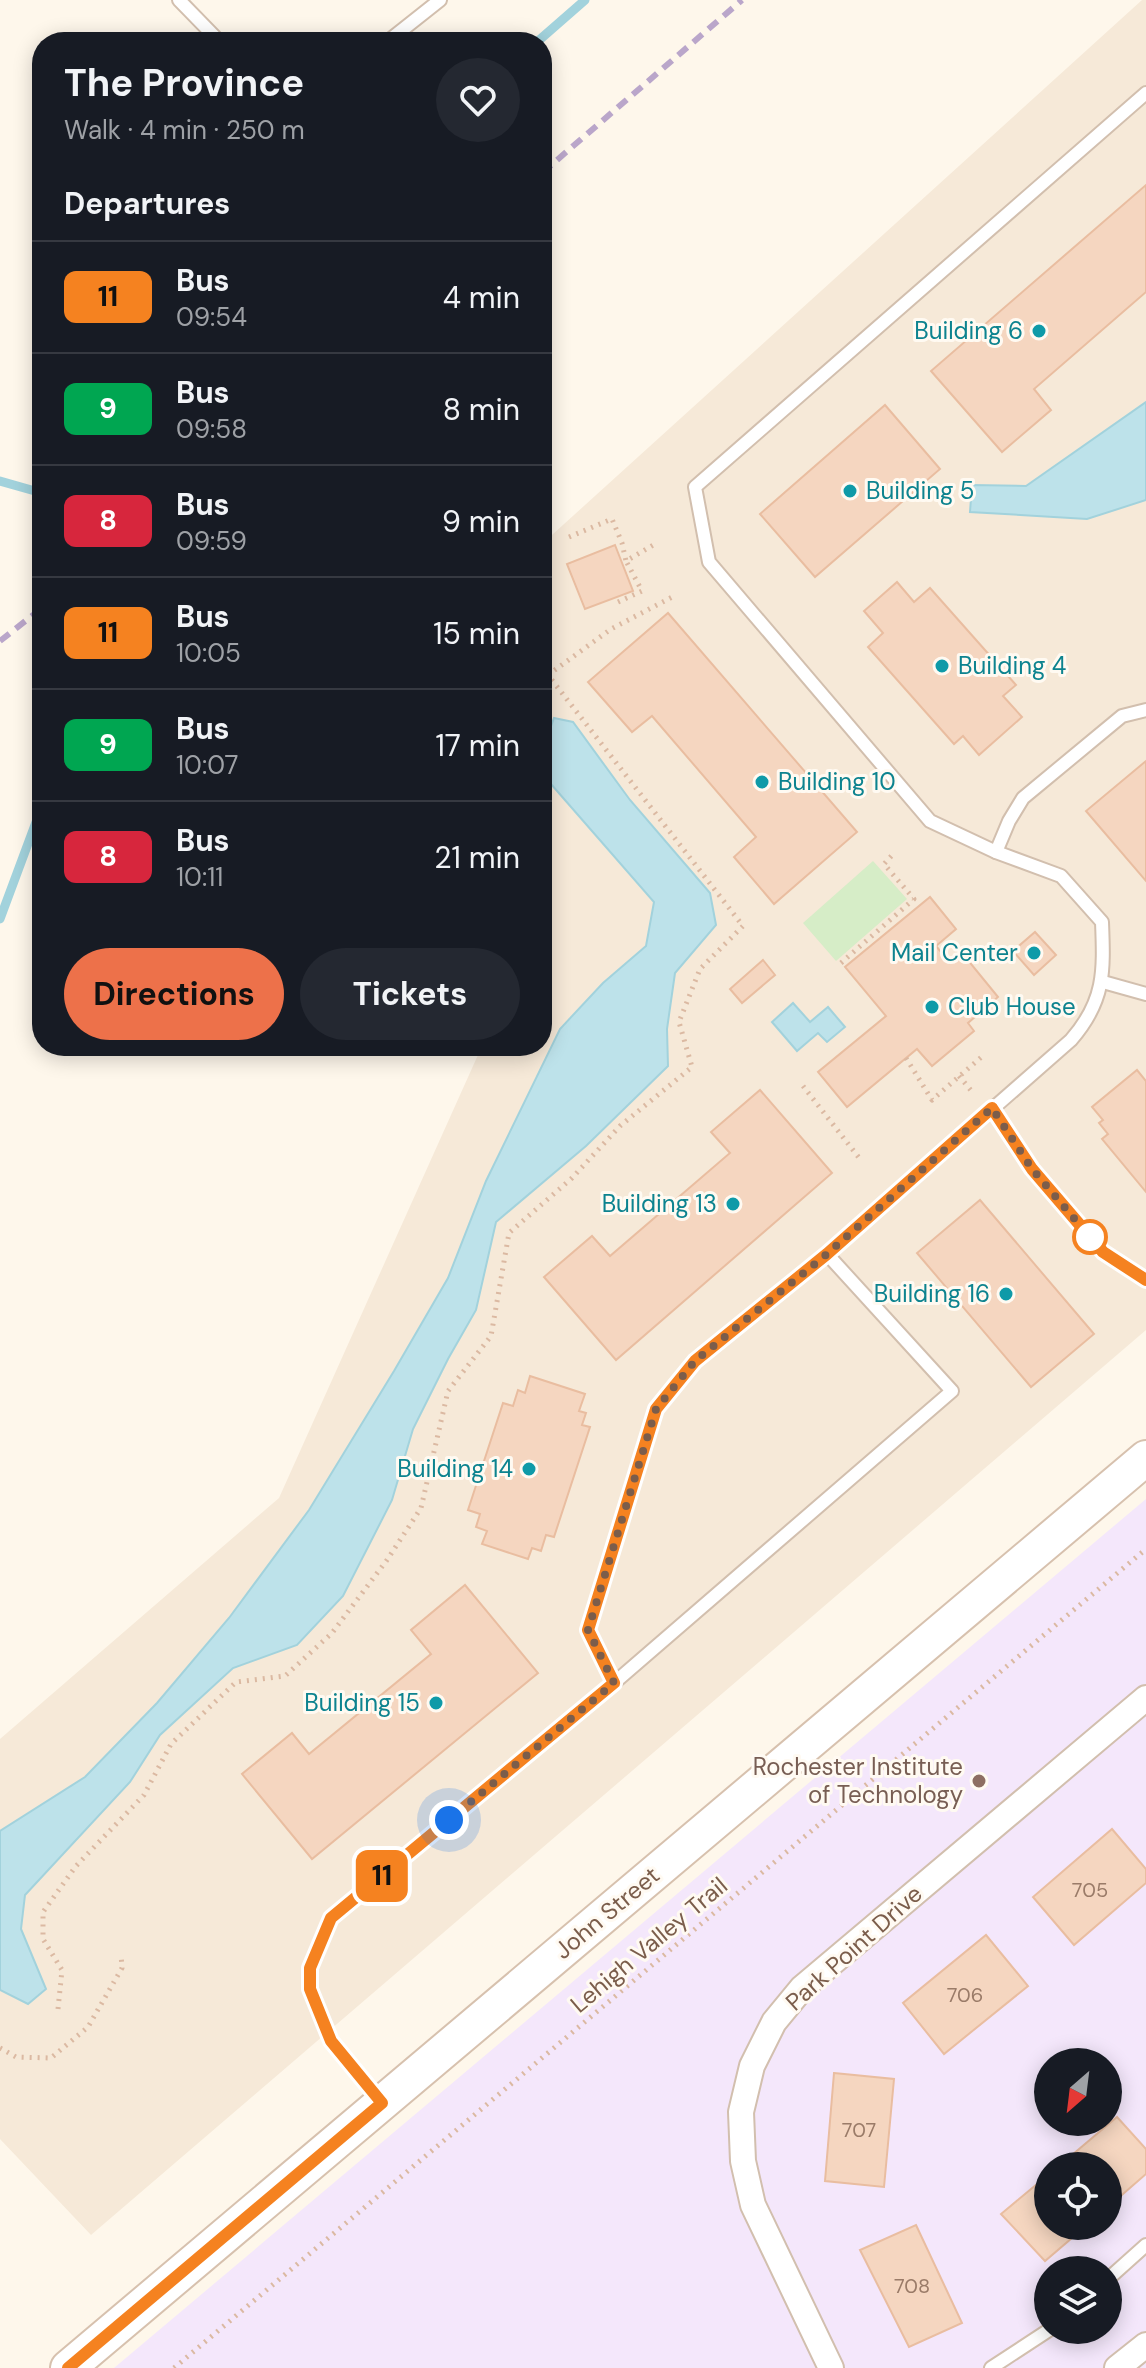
<!DOCTYPE html>
<html lang="en">
<head>
<meta charset="utf-8">
<style>
	body { margin:0; font-family:"DM Sans",sans-serif; background:#242831; color:#f1f3f6; height:100vh; display:flex; flex-direction:column; font-size:30px; white-space:nowrap }
	* { box-sizing:border-box; margin:0 }
	p { font-size:26px; color:#9ea1a6 }
	.icon { flex:none; width:44px; height:44px; fill:none; stroke:currentColor; stroke-width:2; stroke-linecap:round; stroke-linejoin:round }
	.map { position:relative; flex:1; overflow:hidden }
	.panel { position:absolute; left:32px; top:32px; width:520px; height:1024px; display:flex; flex-direction:column; background:#171b24; border-radius:32px; box-shadow:0 4px 20px #0003 }
	.panel>* { flex:none }
	.badge { padding:0 16px; border-radius:12px; font-size:28px; line-height:52px }
	.needle { width:52px; rotate:208deg }
	.tools { position:absolute; left:1034px; top:2048px; display:grid; gap:16px }
	.tools a { display:grid; place-items:center; width:88px; height:88px; border-radius:50%; background:#171b24; box-shadow:0 4px 20px #0003; font-size:40px }
	.you { position:absolute; width:40px; height:40px; margin:-20px; border:6px solid #fff; border-radius:50%; background:#1a73e8; box-shadow:0 0 0 12px #1a73e833 }
	.map>.badge { position:absolute; translate:-50% -50%; box-shadow:0 0 0 4px #fff }
	h2 { padding:0 32px; font-size:30px; line-height:72px }
	.round { display:grid; place-items:center; flex:none; width:84px; height:84px; border-radius:42px; background:#242831 }
	.overview { display:flex; align-items:center; justify-content:space-between; height:136px; padding:0 32px }
	h1 { font-size:38px; font-weight:700; line-height:60px }
	.action { display:flex; gap:16px; margin-top:auto; padding:16px 32px }
	.action a { flex:1; height:92px; border-radius:48px; background:#ed714a; color:#111; font-size:32px; font-weight:700; line-height:92px; text-align:center }
	.action a+a { background:#242831; color:#f1f3f6 }
	ul { padding:0; list-style:none }
	li { display:flex; align-items:center; gap:24px; height:112px; padding:0 32px; border-top:2px solid #363941 }
	li div { flex:1 }
	li b { display:block; font-size:30px }
	li em { font-style:normal }
	li .badge { min-width:88px; font-weight:700; text-align:center }
	.map>svg:first-child { display:block }
</style>
</head>
<body>
<div class="map">
<svg width="1146" height="2368" viewBox="0 0 1146 2368">
	<rect width="100%" height="100%" fill="#fef7eb"/>
	<polygon fill="#f6e9d8" points="1142,0 1146,0 1146,1330 91,2235 0,2139 0,1739 279,1498 482,1046 542,1046 542,544"/>
	<path fill="#f4e7fb" fill-rule="evenodd" d="M1146,1499V2368H114L171,2320ZM1048,2062H1108V2122H1048ZM1048,2166H1108V2226H1048ZM1048,2270H1108V2330H1048Z"/>
	<polygon fill="#d6edc7" points="873,861 907,899 836,961 803,923"/>
	<g fill="#bde2ea" stroke="#a2d2dc" stroke-width="2">
		<polygon points="1146,402 1146,500 1087,519 970,512 972,485 1026,486"/>
		<polygon points="554,718 573,722 630,800 710,893 716,925 675,973 667,1029 668,1066 586,1146 496,1222 476,1310 448,1359 413,1429 392,1500 343,1596 297,1645 233,1668 160,1735 130,1782 25,1895 21,1929 46,1989 28,2004 0,1990 0,1831 85,1777 157,1703 229,1618 309,1510 394,1371 448,1278 486,1181 560,1029 603,983 646,946 654,902 544,776 544,745"/>
		<polygon points="793,1003 810,1022 828,1007 845,1027 827,1042 818,1033 797,1051 772,1022"/>
	</g>
	<g fill="none" stroke-linecap="round" stroke-linejoin="round">
		<g stroke="#a2d2dc" stroke-width="9">
			<polyline points="537,42 585,0"/>
			<polyline points="0,481 42,493"/>
			<polyline points="0,919 42,806"/>
		</g>
	</g>
	<g fill="#f5d6c0" stroke="#e9bda0" stroke-width="2">
		<polygon points="1146,185 1146,292 1034,389 1051,410 1002,452 931,371"/>
		<polygon points="885,405 940,469 815,577 760,514"/>
		<polygon points="615,545 633,591 585,609 567,564"/>
		<polygon points="897,582 914,602 930,588 1016,685 1003,696 1022,717 979,755 963,736 954,744 868,647 883,633 864,611"/>
		<polygon points="668,613 857,832 774,904 734,857 756,837 652,716 632,732 588,682"/>
		<polygon points="1146,761 1146,881 1086,811"/>
		<polygon points="930,897 956,929 936,946 950,963 963,954 998,997 968,1023 974,1031 932,1066 917,1049 847,1107 818,1072 886,1016 845,967"/>
		<polygon points="1035,932 1056,955 1034,975 1013,951"/>
		<polygon points="763,960 775,975 742,1003 730,989"/>
		<polygon points="1137,1070 1146,1081 1146,1192 1102,1139 1108,1134 1099,1123 1103,1120 1092,1107"/>
		<polygon points="760,1090 832,1173 616,1360 544,1277 592,1236 610,1256 730,1153 711,1132"/>
		<polygon points="980,1200 1094,1334 1031,1387 917,1253"/>
		<polygon points="530,1376 585,1394 579,1411 586,1413 582,1425 590,1427 554,1537 546,1535 541,1551 532,1548 528,1559 482,1544 487,1531 476,1527 480,1514 468,1510 503,1403 513,1406 518,1390 525,1393"/>
		<polygon points="465,1585 538,1673 312,1859 242,1774 292,1733 309,1754 431,1654 411,1630"/>
		<polygon points="1112,1829 1146,1869 1146,1883 1074,1945 1033,1897"/>
		<polygon points="986,1935 1028,1986 944,2054 903,2003"/>
		<polygon points="834,2073 894,2079 884,2187 825,2181"/>
		<polygon points="1117,2117 1146,2149 1146,2174 1108,2207 1108,2166 1059,2166"/>
		<polygon points="1048,2175 1048,2226 1086,2226 1045,2261 1001,2214"/>
		<polygon points="916,2225 962,2323 909,2347 860,2250"/>
	</g>
	<g fill="none" stroke-linecap="round" stroke-linejoin="round">
		<defs>
			<g id="lane">
				<polyline points="179,0 217,39 230,42"/>
				<polyline points="387,42 440,0"/>
				<polyline points="996,852 1009,821 1023,798 1122,716 1146,710"/>
				<polyline points="1103,982 1146,994"/>
				<polyline points="992,1108 1032,1169 1103,1252 1146,1280"/>
				<polyline points="614,1683 952,1391 827,1254"/>
				<path d="M380,2101L331,2041L310,1989V1968L331,1918L614,1683L588,1630L656,1409L695,1361L827,1254L1071,1040C1105,1001 1104,972 1102,922L1061,876L996,852L930,821L709,562L695,487L1146,93"/>
				<polyline points="1108,2279 1146,2245"/>
				<polyline points="991,2368 1049,2330"/>
			</g>
			<g id="street">
				<polyline points="831,2368 753,2205 743,2161 741,2112 752,2066 774,2022 802,1988 1146,1698"/>
				<polyline points="1117,2368 1146,2345"/>
			</g>
			<polyline id="secondary" points="68,2368 1146,1458"/>
		</defs>
		<use href="#lane" stroke="#d2bfae" stroke-width="16"/>
		<use href="#street" stroke="#d2bfae" stroke-width="28"/>
		<use href="#secondary" stroke="#d7c1ae" stroke-width="38"/>
		<g stroke="#dbb9a2" stroke-width="5" stroke-dasharray="2 6" stroke-linecap="butt">
			<polyline points="569,537 612,519 622,543 626,561 655,544"/>
			<polyline points="618,602 642,591 626,561"/>
			<polyline points="841,963 914,899 884,864 895,852"/>
			<polyline points="906,1058 932,1100 985,1054"/>
			<polyline points="959,1076 974,1094"/>
			<polyline points="803,1086 860,1159"/>
			<polyline points="58,2009 62,1970 43,1939 43,1912 76,1866 144,1795 171,1744 236,1682 285,1676 332,1633 387,1560 421,1508 448,1391 491,1336 509,1233 572,1178 620,1126 692,1067 679,1022 700,969 743,926 548,675 611,629 676,595"/>
			<polyline points="0,2048 16,2057 51,2058 88,2027 122,1968 121,1954"/>
			<polyline points="174,2368 1146,1549"/>
		</g>
		<use href="#lane" stroke="#fff" stroke-width="12"/>
		<use href="#street" stroke="#fff" stroke-width="24"/>
		<use href="#secondary" stroke="#fff" stroke-width="34"/>
		<g stroke="#baa6ca" stroke-width="6" stroke-dasharray="12 8" stroke-linecap="butt">
			<polyline points="542,173 742,0"/>
			<polyline points="0,641 42,608"/>
		</g>
	</g>
	<g fill="none" stroke-linecap="round" stroke-linejoin="round">
		<defs>
			<polyline id="line" points="68,2368 382,2103 331,2041 310,1989 310,1968 331,1918 614,1683 588,1630 656,1409 695,1361 827,1254 992,1108 1032,1169 1103,1252 1146,1280"/>
		</defs>
		<use href="#line" stroke="#fff" stroke-width="18"/>
		<use href="#line" stroke="#f58220" stroke-width="12"/>
		<polyline stroke="#7b5d4b" stroke-width="8" stroke-dasharray="0 14.4" points="449,1820 614,1683 588,1630 656,1409 695,1361 827,1254 992,1108 1032,1169 1090,1237"/>
	</g>
	<g fill="#0f9aa8" stroke="#fffaf2" stroke-width="3">
		<circle cx="1039" cy="331" r="8"/>
		<circle cx="850" cy="491" r="8"/>
		<circle cx="942" cy="666" r="8"/>
		<circle cx="762" cy="782" r="8"/>
		<circle cx="1034" cy="953" r="8"/>
		<circle cx="932" cy="1007" r="8"/>
		<circle cx="733" cy="1204" r="8"/>
		<circle cx="1006" cy="1294" r="8"/>
		<circle cx="529" cy="1469" r="8"/>
		<circle cx="436" cy="1703" r="8"/>
	</g>
	<circle fill="#fff" stroke="#f58220" stroke-width="4" cx="1090" cy="1237" r="16"/>
	<circle fill="#8d6e63" stroke="#fffaf2" stroke-width="3" cx="979" cy="1781" r="8"/>
	<g text-anchor="middle" stroke-width="6" stroke-linejoin="round" paint-order="stroke">
		<g font-size="20" fill="#9a7b68">
			<text x="1090" y="1897">705</text>
			<text x="965" y="2002">706</text>
			<text x="859" y="2137">707</text>
			<text x="912" y="2293">708</text>
		</g>
		<g font-size="24" fill="#0d838f" stroke="#fffaf2" text-anchor="end">
			<text x="1023" y="339">Building 6</text>
			<text x="866" y="499" text-anchor="start">Building 5</text>
			<text x="958" y="674" text-anchor="start">Building 4</text>
			<text x="778" y="790" text-anchor="start">Building 10</text>
			<text x="1018" y="961">Mail Center</text>
			<text x="948" y="1015" text-anchor="start">Club House</text>
			<text x="717" y="1212">Building 13</text>
			<text x="990" y="1302">Building 16</text>
			<text x="513" y="1477">Building 14</text>
			<text x="420" y="1711">Building 15</text>
		</g>
		<g font-size="24" fill="#785e54" stroke="#fffaf2" text-anchor="end">
			<text x="963" y="1775">Rochester Institute<tspan x="963" dy="28">of Technology</tspan></text>
		</g>
		<g font-size="24" fill="#7b5d4b" stroke="#fffaf2">
			<text transform="translate(607 1913) rotate(-40)" y="8">John Street</text>
			<text transform="translate(649 1945) rotate(-40)" y="8">Lehigh Valley Trail</text>
			<text transform="translate(854 1948) rotate(-42)" y="8">Park Point Drive</text>
		</g>
	</g>
</svg>
<div class="tools">
<a><svg class="needle" viewBox="-14 -14 28 28"><path d="M0-13l5 13h-10z" fill="#e53935"/><path d="M0 13l5-13h-10z" fill="#9ea1a6"/></svg></a>
<a><svg class="icon" aria-label="locate" viewBox="0 0 24 24"><circle cx="12" cy="12" r="6"/><path d="M12 2v4M12 18v4M2 12h4M18 12h4"/></svg></a>
<a><svg class="icon" aria-label="layers" viewBox="0 0 24 24"><path d="M12 4l9 5-9 5-9-5zM3 14l9 5 9-5"/></svg></a>
</div>
<div class="you" style="left:449px;top:1820px"></div>
<b class="badge" style="left:382px;top:1876px;background:#f58220;color:#111">11</b>
<section class="panel">
<div class="overview"><div><h1>The Province</h1><p>Walk · 4 min · 250 m</p></div><a class="round"><svg class="icon" aria-label="heart" viewBox="0 0 24 24"><path d="M12 20l-8-8c-3-5 5-10 8-4 3-6 11-1 8 4z"/></svg></a></div>
<h2>Departures</h2>
<ul>
<li><span class="badge" style="background:#f58220;color:#111">11</span><div><b>Bus</b><p>09:54</p></div><em>4 min</em></li>
<li><span class="badge" style="background:#00a651;color:#fff">9</span><div><b>Bus</b><p>09:58</p></div><em>8 min</em></li>
<li><span class="badge" style="background:#d7263d;color:#fff">8</span><div><b>Bus</b><p>09:59</p></div><em>9 min</em></li>
<li><span class="badge" style="background:#f58220;color:#111">11</span><div><b>Bus</b><p>10:05</p></div><em>15 min</em></li>
<li><span class="badge" style="background:#00a651;color:#fff">9</span><div><b>Bus</b><p>10:07</p></div><em>17 min</em></li>
<li><span class="badge" style="background:#d7263d;color:#fff">8</span><div><b>Bus</b><p>10:11</p></div><em>21 min</em></li>
</ul>
<div class="action"><a>Directions</a><a>Tickets</a></div>
</section>
</div>
</body>
</html>
